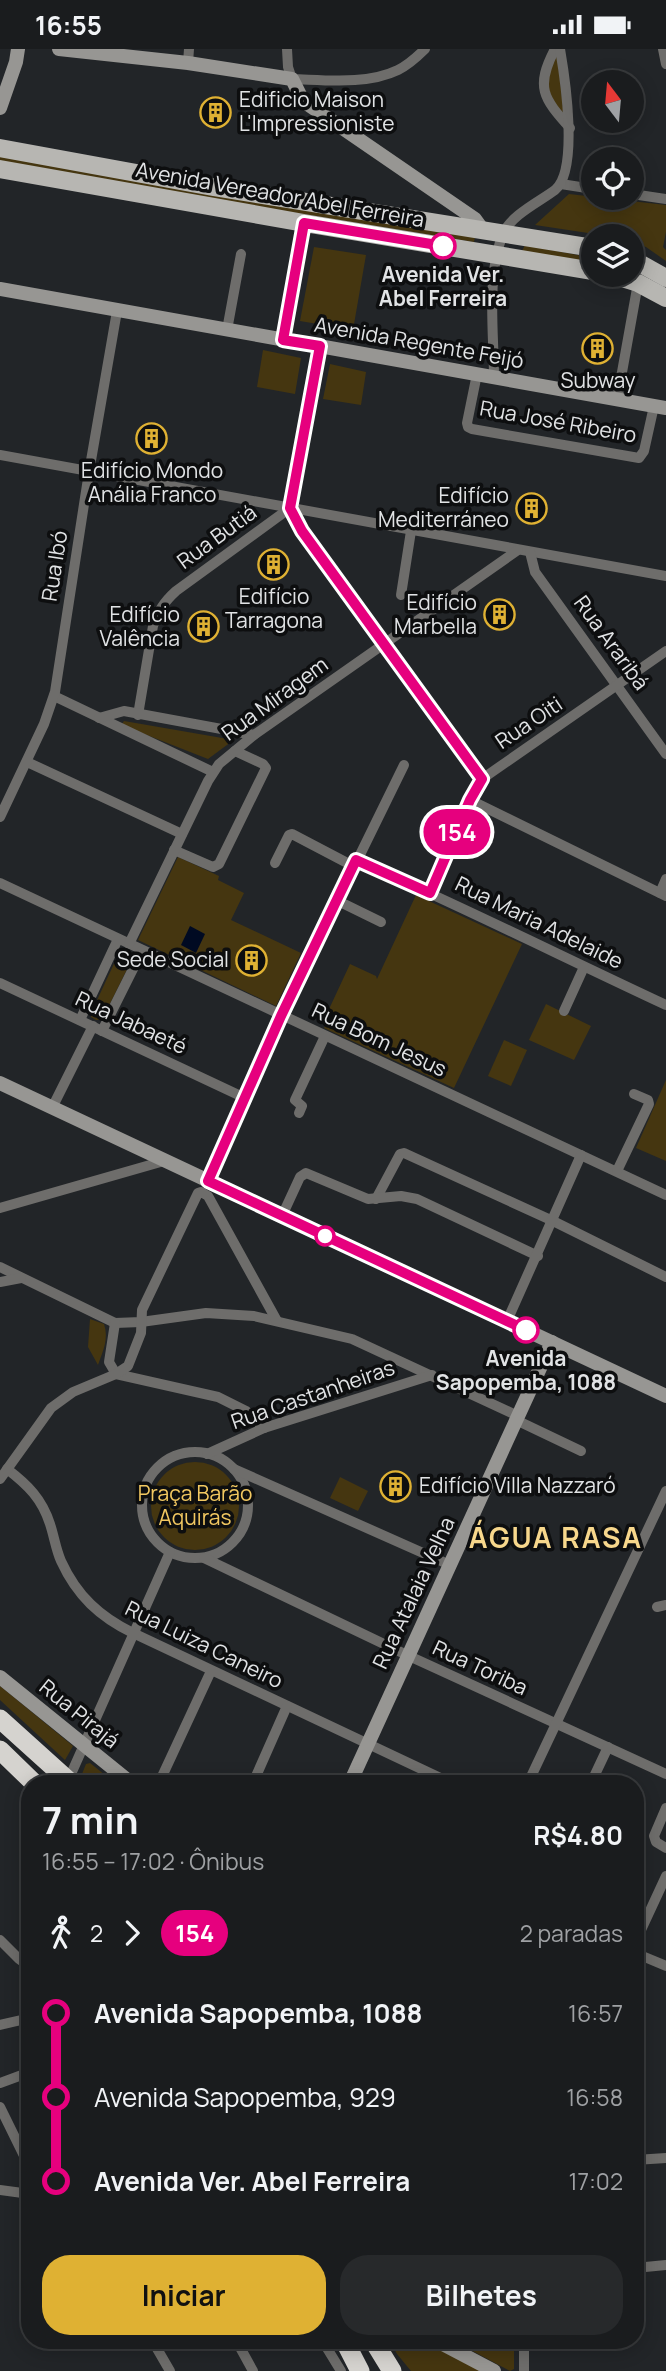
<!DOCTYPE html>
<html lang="pt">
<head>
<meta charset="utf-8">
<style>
	body { margin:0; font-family:Manrope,sans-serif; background:#27292b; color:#f1f3f6; height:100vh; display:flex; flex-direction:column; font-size:26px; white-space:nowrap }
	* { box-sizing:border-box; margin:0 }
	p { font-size:23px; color:#9fa1a4 }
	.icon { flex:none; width:38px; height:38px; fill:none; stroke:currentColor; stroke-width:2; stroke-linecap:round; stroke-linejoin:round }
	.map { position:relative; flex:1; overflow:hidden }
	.details { position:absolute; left:21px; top:1726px; width:623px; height:574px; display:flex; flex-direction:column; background:#1a1c1e; border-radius:28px; box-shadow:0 4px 18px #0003,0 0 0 2px #383a3c }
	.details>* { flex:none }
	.badge { padding:0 14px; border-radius:23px; font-size:24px; line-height:46px }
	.needle { width:46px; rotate:344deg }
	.controls { position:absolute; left:581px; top:21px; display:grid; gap:14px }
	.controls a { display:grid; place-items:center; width:63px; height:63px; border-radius:50%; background:#1a1c1e; box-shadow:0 4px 18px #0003,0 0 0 2px #383a3c; font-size:35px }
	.map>.badge { position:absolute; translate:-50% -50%; box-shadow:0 0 0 4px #fff }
	.legs { display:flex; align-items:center; gap:10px; height:77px; padding:0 21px; font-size:23px }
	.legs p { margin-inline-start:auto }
	.overview { display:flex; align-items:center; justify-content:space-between; height:119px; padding:0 21px }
	h1 { font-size:38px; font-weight:700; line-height:52px }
	.cta { display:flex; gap:14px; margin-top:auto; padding:14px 21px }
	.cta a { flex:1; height:80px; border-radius:28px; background:#dfb133; color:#111; font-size:28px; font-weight:700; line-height:80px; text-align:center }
	.cta a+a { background:#27292b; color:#f1f3f6 }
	ul { padding:0 21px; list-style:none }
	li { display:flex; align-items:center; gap:24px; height:84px; font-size:26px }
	li i { display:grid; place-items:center; width:10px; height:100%; margin:0 9px; background:currentColor }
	li i::after { content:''; width:18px; height:18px; margin:-9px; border:5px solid; border-radius:50%; background:#1a1c1e }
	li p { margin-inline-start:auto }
	li:first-child i { background:linear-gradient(#0000 50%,currentColor 0) }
	li:last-child i { background:linear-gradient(currentColor 50%,#0000 0) }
	.status { display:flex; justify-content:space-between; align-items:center; height:49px; padding:0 35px; background:#1a1c1e; direction:ltr }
	.status svg { height:19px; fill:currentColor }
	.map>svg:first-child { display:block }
</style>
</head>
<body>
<div class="status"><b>16:55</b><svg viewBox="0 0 49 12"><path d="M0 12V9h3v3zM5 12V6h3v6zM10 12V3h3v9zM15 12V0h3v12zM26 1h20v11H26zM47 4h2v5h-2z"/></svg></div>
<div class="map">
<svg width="666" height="2322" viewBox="0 0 666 2322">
	<rect width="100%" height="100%" fill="#222528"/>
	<g fill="#453610">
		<path d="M557,2L564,68C546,39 541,35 557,2Z"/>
		<polygon points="0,107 475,188 474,193 235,154 0,113"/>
		<polygon points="569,145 666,156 666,183 663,198 666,201 666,212 646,198 632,194 632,187 608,187 535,176"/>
		<polygon points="525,196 593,209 593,215 522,202"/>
		<polygon points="314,198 366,206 353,281 300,272"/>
		<polygon points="263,301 301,309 295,345 257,338"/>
		<polygon points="330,315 366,323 361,356 323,350"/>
		<polygon points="124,672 228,690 231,693 208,710 124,677 122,675"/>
		<polygon points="178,808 219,827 218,831 244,844 231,871 301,904 276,957 138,891"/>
		<polygon points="416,846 522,895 454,1039 324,979 326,975 323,973 350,915 376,927 377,930"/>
		<polygon points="122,903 133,908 102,971 96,971 91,968 91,964 119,904"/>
		<polygon points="546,955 591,977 574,1011 529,991"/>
		<polygon points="504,991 527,1001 511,1037 488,1027"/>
		<polygon points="666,1031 666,1112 636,1099"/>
		<path d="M90,1270L104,1275C109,1290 103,1302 98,1316L88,1298Z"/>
		<circle cx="195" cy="1457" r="44"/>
		<polygon points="340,1428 368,1442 358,1462 330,1449"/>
		<polygon points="0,1637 73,1697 65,1711 0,1651"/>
		<polygon points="90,1714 115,1734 91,1734 82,1725 86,1715"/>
		<polygon points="635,2258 638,2258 635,2266 642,2270 637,2284 637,2293 534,2299 534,2291 635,2291"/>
		<polygon points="389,2291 407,2291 409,2294 435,2298 481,2322 411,2322 397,2305"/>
		<polygon points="452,2291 514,2291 514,2320 510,2322"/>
	</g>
	<polygon fill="#000a22" points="190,877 205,885 196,904 181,896"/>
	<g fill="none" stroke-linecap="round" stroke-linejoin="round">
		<g stroke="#6e6d6b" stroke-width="10">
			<path d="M287,0L288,18L292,30C326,31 367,36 398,21C408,16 417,8 425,0"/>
			<path d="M555,0C535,38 543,49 570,79"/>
			<polyline points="663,0 666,15"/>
			<polyline points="188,14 189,0"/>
			<polyline points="561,135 593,140"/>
			<polyline points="632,145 666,150"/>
			<polyline points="227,281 241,205"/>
			<polyline points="283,291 304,174"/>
			<polyline points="477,325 467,374 468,378 472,380 639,409 644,402 654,357"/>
			<path d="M494,329C494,284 486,227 503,185C511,166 539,153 555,141C579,121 565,29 560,0"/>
			<polyline points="617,351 638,234"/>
			<polyline points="0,406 666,527"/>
			<polyline points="290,459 302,482 482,730"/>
			<polyline points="530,503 535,523 666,705"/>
			<polyline points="401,546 411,482"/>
			<polyline points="54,647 213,723"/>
			<path d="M138,666L153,577C158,562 164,553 176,542L290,459L320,297"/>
			<polyline points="99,669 124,662 254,686"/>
			<polyline points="27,713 182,785"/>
			<polyline points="470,751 666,847"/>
			<polyline points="0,768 44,675 55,643 89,423 117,262"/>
			<polyline points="174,801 213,818 219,815 266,719 263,715 235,702"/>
			<path d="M356,811C461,857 563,908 666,956"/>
			<polyline points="275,814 289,786 292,785 353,817"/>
			<polyline points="0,834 666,1146"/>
			<polyline points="431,844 470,751 482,730 666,602"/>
			<polyline points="660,844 666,830"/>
			<polyline points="336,851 381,873"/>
			<polyline points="129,895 208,732 219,715 254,686 518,501"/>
			<polyline points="0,934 245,1049"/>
			<polyline points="564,962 584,918"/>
			<polyline points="80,971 118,890"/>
			<polyline points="102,982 142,902"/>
			<polyline points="52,1059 93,977"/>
			<polyline points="299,1064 302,1057 295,1051 325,987"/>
			<polyline points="617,1122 649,1055 648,1051 634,1045"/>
			<polyline points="208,1132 281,967 404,716"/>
			<polyline points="376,1150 400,1105 404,1104 553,1172 666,1228"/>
			<polyline points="0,1159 164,1112"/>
			<polyline points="282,1167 300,1128 306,1124 368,1150 401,1147 417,1150 538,1207"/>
			<polyline points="0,1218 115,1274 141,1273 206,1264 254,1267 352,1290 518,1367"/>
			<polyline points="0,1233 21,1229"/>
			<polyline points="507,1272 581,1106"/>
			<polyline points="115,1274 109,1313 116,1325"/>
			<polyline points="116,1325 218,1348 246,1362 264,1379"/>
			<polyline points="516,1371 581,1402"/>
			<circle cx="195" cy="1456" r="53"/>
			<polyline points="207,1405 264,1379 432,1326"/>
			<path d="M7,1420C28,1436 42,1450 50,1475C54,1487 56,1501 61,1512C77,1547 100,1568 133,1584L451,1734"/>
			<polyline points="234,1420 450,1516"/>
			<polyline points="0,1430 51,1359 73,1343 116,1325 128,1317 141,1284 142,1261 198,1144 201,1143 208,1147 277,1272"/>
			<polyline points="204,1509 409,1607 666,1725"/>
			<polyline points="657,1558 666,1556"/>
			<polyline points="67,1734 170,1503"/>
			<polyline points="159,1734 211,1622"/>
			<polyline points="253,1734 287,1657"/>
			<polyline points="528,1734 666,1442"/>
			<polyline points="591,1734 608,1698"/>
			<polyline points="666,1759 654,1787 656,1793 666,1799"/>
			<polyline points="0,1891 19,1910 30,1918"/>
			<polyline points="635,1894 666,1827"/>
			<polyline points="635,1904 666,1917"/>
			<polyline points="0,1976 30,1969"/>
			<polyline points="0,2034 30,2023"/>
			<polyline points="0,2058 30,2119"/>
			<polyline points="635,2111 666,2109"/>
			<polyline points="0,2141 30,2145"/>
			<polyline points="635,2219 666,2216"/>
			<polyline points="152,2291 170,2322"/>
			<polyline points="236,2291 253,2322"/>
			<polyline points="322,2291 341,2322"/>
			<polyline points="524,2291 524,2322"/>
		</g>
		<g stroke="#979693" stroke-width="14">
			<polyline points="59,0 188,14 292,30 303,52 475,170 483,181"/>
			<polyline points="0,59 16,13 18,0"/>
			<polyline points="0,240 666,359"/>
			<polyline points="0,1034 666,1347"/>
			<polyline points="0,1628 131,1734"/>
			<polyline points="350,1734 552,1293"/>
			<polyline points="429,2291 439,2293 494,2322"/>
		</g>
		<g stroke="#b7b6b2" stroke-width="18">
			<polyline points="0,99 213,138 593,199"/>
			<polyline points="0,120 304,174 593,222"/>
			<polyline points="632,210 666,229"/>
			<polyline points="612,226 638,234 666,249"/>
		</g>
		<g stroke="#d5d3cf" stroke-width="19">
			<polyline points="0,1670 71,1734"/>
			<polyline points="0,1701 34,1734"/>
			<polyline points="344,2291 360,2322"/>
			<polyline points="373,2291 392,2322"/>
		</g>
	</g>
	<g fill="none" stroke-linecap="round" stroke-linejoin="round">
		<defs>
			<polyline id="line-1" points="443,197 304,174 283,291 320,297 290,459 302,482 482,730 470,751 430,844 356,811 281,967 208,1132 526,1281"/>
		</defs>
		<use href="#line-1" stroke="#fff" stroke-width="16"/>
		<use href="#line-1" stroke="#e6007e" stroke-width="10"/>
	</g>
	<defs>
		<symbol id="building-ring" viewBox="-11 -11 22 22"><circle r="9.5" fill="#0d0e0f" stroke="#dfb133" stroke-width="1.5"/><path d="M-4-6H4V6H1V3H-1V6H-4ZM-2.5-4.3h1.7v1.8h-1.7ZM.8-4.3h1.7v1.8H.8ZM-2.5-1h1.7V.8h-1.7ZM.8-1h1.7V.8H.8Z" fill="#dfb133"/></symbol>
	</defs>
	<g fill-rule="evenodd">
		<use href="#building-ring" x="198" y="46" width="35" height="35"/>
		<use href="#building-ring" x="580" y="282" width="35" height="35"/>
		<use href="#building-ring" x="134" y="372" width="35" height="35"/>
		<use href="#building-ring" x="514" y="442" width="35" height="35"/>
		<use href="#building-ring" x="256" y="498" width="35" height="35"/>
		<use href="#building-ring" x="482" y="548" width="35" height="35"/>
		<use href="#building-ring" x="186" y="560" width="35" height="35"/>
		<use href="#building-ring" x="234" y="894" width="35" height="35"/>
		<use href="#building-ring" x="378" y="1420" width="35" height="35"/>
	</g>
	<g fill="#fff" stroke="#e6007e" stroke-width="3.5">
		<circle cx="443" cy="197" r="12"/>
		<circle cx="325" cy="1187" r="9"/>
		<circle cx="526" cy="1281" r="12"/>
	</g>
	<g text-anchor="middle" stroke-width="7" stroke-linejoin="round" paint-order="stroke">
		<g font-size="21" fill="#e1e3e5" stroke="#0d0e0f" text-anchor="end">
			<text x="239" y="58" text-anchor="start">Edificio Maison<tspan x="239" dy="24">L'Impressioniste</tspan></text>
			<text x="598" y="339" text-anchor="middle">Subway</text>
			<text x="152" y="429" text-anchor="middle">Edifício Mondo<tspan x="152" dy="24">Anália Franco</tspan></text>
			<text x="509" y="454">Edifício<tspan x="509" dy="24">Mediterráneo</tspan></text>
			<text x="274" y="555" text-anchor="middle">Edifício<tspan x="274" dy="24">Tarragona</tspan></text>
			<text x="477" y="561">Edifício<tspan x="477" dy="24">Marbella</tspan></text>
			<text x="180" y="573">Edifício<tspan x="180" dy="24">Valência</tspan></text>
			<text x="229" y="918">Sede Social</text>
			<text x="419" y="1444" text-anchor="start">Edifício Villa Nazzaró</text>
		</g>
		<g font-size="21" fill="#e1e3e5" stroke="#0d0e0f">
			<text transform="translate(280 146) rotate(10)" y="7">Avenida Vereador Abel Ferreira</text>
			<text transform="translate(419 294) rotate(10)" y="7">Avenida Regente Feijó</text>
			<text transform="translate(558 373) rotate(10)" y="7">Rua José Ribeiro</text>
			<text transform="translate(217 488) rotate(-36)" y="7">Rua Butiá</text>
			<text transform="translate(55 517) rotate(-81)" y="7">Rua Ibó</text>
			<text transform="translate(611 594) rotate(54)" y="7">Rua Araribá</text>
			<text transform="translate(275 650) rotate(-36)" y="7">Rua Miragem</text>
			<text transform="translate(529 674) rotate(-34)" y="7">Rua Oiti</text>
			<text transform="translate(539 874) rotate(26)" y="7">Rua Maria Adelaide</text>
			<text transform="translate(131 974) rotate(25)" y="7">Rua Jabaeté</text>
			<text transform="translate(379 991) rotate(25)" y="7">Rua Bom Jesus</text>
			<text transform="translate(313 1346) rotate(-19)" y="7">Rua Castanheiras</text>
			<text transform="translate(414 1544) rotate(-65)" y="7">Rua Atalaia Velha</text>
			<text transform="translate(204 1596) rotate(26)" y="7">Rua Luiza Caneiro</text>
			<text transform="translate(480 1619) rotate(25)" y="7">Rua Toriba</text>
			<text transform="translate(79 1665) rotate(39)" y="7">Rua Pirajá</text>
		</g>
		<g font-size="21" font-weight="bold" fill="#e1e3e5" stroke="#0d0e0f">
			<text x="443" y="233">Avenida Ver.<tspan x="443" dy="24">Abel Ferreira</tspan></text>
			<text x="526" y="1317">Avenida<tspan x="526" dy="24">Sapopemba, 1088</tspan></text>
		</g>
		<g font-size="21" fill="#f2c861" stroke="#0d0e0f">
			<text x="195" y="1452">Praça Barão<tspan x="195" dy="24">Aquirás</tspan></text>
		</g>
		<g font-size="28" font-weight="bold" letter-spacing="2" fill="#f7d78c" stroke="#0d0e0f">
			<text x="556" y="1499">ÁGUA RASA</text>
		</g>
	</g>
</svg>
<div class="controls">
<a><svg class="needle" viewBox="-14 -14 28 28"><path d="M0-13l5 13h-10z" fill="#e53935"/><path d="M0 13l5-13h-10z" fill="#9fa1a4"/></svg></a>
<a><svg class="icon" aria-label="locate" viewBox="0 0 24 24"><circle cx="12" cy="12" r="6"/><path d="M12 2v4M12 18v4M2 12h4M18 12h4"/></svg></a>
<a><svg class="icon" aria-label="layers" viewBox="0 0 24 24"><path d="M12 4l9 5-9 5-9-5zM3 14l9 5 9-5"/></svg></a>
</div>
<b class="badge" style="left:457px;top:783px;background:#e6007e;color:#fff">154</b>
<section class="details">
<div class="overview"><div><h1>7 min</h1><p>16:55 – 17:02 · Ônibus</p></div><b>R$4.80</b></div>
<div class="legs"><svg class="icon" aria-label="walk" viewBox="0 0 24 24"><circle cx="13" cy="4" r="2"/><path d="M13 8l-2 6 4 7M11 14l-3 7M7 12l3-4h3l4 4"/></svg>2<svg class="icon" aria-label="forward" viewBox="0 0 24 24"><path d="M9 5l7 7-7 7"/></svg><b class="badge" style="background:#e6007e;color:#fff">154</b><p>2 paradas</p></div>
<ul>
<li><i style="color:#e6007e"></i><b>Avenida Sapopemba, 1088</b><p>16:57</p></li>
<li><i style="color:#e6007e"></i><span>Avenida Sapopemba, 929</span><p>16:58</p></li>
<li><i style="color:#e6007e"></i><b>Avenida Ver. Abel Ferreira</b><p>17:02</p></li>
</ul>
<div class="cta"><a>Iniciar</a><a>Bilhetes</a></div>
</section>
</div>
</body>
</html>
